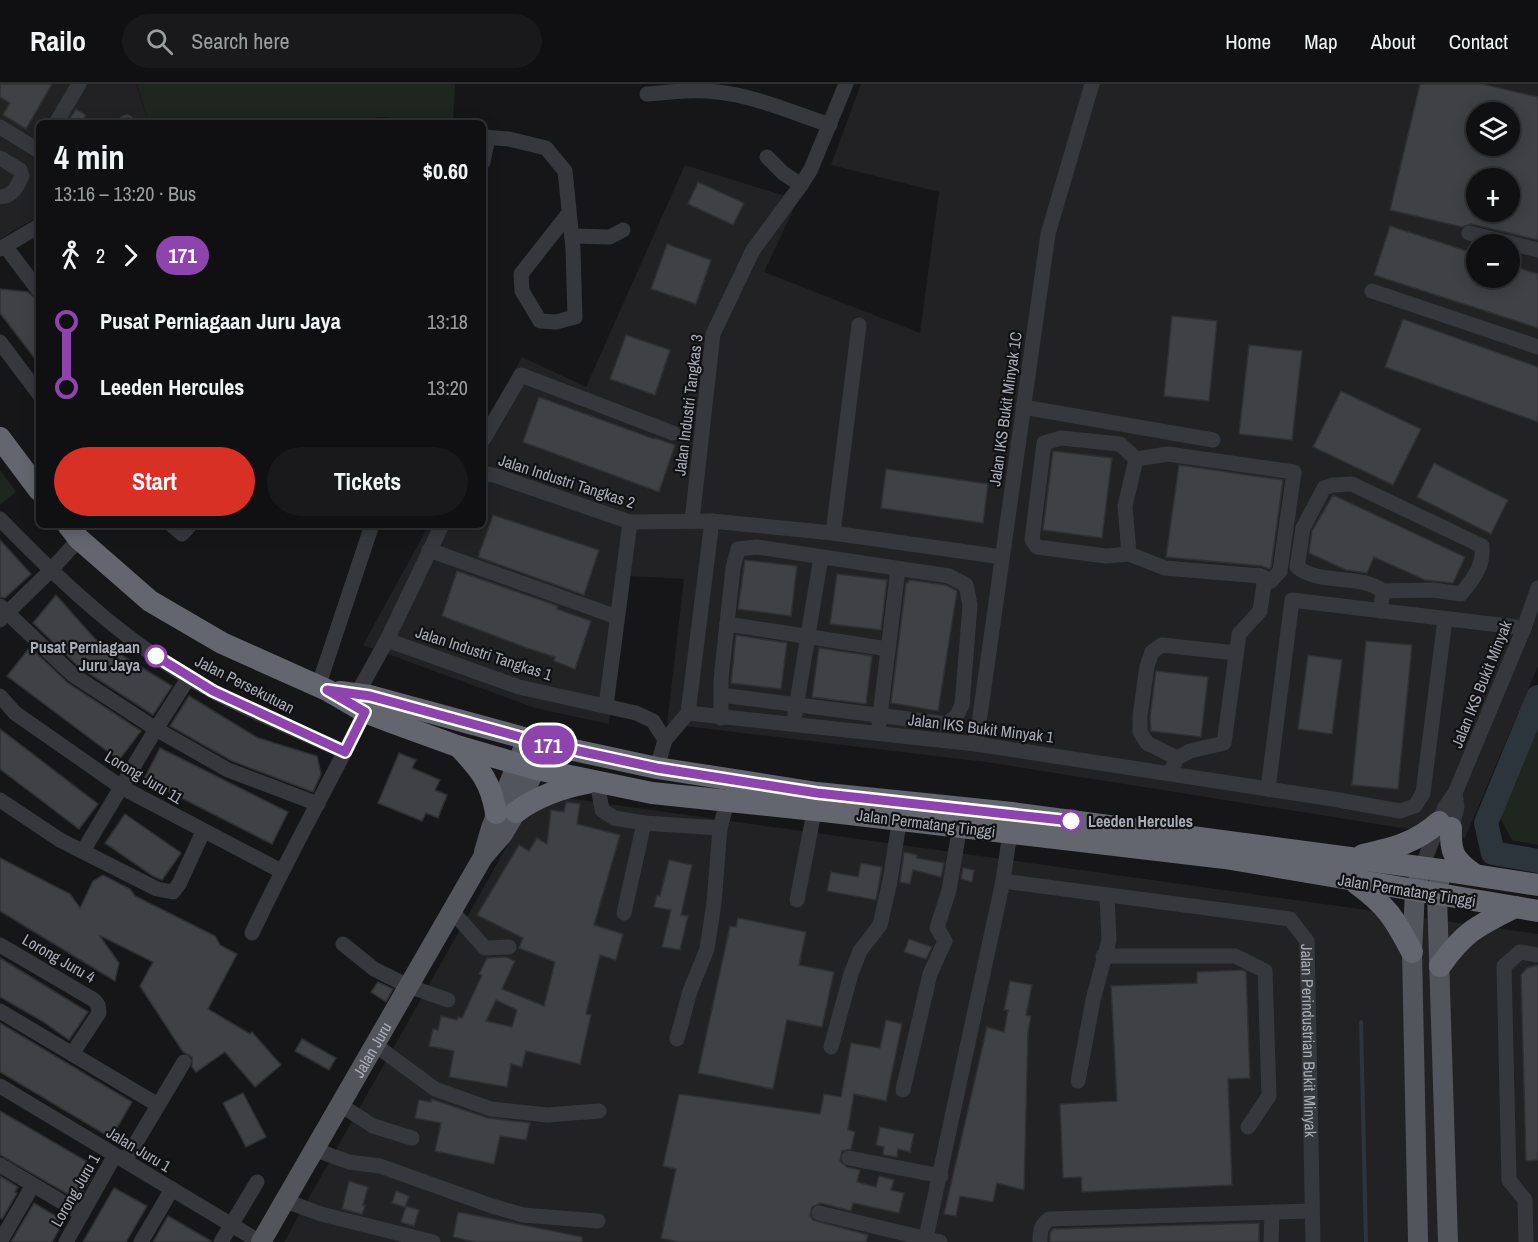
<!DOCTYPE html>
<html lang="en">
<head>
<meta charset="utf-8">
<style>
	body { margin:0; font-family:"Archivo Narrow",sans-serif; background:#19191b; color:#f1f3f6; height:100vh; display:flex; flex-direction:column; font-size:22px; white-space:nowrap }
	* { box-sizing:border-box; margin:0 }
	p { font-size:20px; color:#9c9d9f }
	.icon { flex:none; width:33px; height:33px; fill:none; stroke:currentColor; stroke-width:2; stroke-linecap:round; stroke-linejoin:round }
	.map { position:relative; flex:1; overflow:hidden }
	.panel { position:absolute; left:36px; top:36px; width:450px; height:408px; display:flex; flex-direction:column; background:#101012; border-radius:9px; box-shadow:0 3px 15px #0003,0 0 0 2px #303032 }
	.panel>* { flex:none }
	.badge { padding:0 12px; border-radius:20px; font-size:21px; line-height:39px }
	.controls { position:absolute; left:1466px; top:18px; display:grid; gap:12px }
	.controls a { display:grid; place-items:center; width:54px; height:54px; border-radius:50%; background:#101012; box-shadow:0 3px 15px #0003,0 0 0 2px #303032; font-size:30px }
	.map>.badge { position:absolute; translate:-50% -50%; box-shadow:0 0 0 3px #fff }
	.legs { display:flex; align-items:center; gap:9px; height:66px; padding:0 18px; font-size:20px }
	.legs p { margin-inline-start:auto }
	.headline { display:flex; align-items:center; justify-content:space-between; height:102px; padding:0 18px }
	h1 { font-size:33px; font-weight:700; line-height:45px }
	.cta { display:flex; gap:12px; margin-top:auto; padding:12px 18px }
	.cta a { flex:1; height:69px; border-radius:36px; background:#d93025; color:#fff; font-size:24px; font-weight:700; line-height:69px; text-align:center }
	.cta a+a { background:#19191b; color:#f1f3f6 }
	ul { padding:0 18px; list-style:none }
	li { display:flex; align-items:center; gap:21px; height:66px; font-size:22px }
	li i { display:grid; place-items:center; width:9px; height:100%; margin:0 8px; background:currentColor }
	li i::after { content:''; width:15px; height:15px; margin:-8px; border:4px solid; border-radius:50%; background:#101012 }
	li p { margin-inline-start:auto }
	li:first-child i { background:linear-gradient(#0000 50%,currentColor 0) }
	li:last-child i { background:linear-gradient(currentColor 50%,#0000 0) }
	header { display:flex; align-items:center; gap:36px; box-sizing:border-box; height:84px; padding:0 30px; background:#101012; border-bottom:2px solid #303032 }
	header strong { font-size:28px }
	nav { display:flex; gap:33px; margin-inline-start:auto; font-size:21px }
	.search { width:420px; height:54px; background:#19191b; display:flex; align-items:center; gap:15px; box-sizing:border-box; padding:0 21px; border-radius:33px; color:#9c9d9f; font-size:22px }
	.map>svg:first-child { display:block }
</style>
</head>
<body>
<header>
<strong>Railo</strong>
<div class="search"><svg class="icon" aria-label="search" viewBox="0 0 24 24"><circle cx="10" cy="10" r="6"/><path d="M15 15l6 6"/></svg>Search here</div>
<nav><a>Home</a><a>Map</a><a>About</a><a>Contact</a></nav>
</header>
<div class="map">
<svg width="1538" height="1158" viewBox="0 0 1538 1158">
	<rect width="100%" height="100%" fill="#161618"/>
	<g fill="#222225" fill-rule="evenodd">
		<polygon points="0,0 136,0 149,39 39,39 39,132 0,155"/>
		<path d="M861,0H1538V582L1465,754L986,678L667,640L684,495L629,492L609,640L535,624L363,561L429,441H483V343L522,273L586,303L685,81L798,116L764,188L920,249L939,108L831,81ZM1476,28H1509V62H1476ZM1476,94H1509V128H1476ZM1476,160H1509V194H1476Z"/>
		<polygon points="566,714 1538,850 1538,1158 284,1158 524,732"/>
	</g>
	<g fill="#1e261f">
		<polygon points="137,0 455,0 453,38 379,33 347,39 149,39"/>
		<polygon points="0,386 16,408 0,421"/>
		<polygon points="1538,643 1538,761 1512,756 1498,730"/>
	</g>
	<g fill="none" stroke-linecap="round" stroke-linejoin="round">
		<polyline stroke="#2c353c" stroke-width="4" points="1361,938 1366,1158"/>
		<polyline stroke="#2c353c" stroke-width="24" points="1538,613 1486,739 1493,769 1538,777"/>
	</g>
	<g fill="#404145" stroke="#303034" stroke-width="1.5" fill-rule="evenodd">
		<polygon points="0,0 52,0 26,45 3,31 10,19 0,13"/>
		<path d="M1420,0H1482L1538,13V156L1471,140L1462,143L1390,126ZM1476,28H1509V62H1476ZM1476,94H1509V128H1476Z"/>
		<polygon points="76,25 86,31 81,39 67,39"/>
		<polygon points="698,98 744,119 733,141 688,120"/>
		<polygon points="1390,142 1476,170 1476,194 1509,194 1509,181 1538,190 1538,244 1374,191"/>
		<polygon points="667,160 711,176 696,220 651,205"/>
		<polygon points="0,205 28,208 39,218 39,280 0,229"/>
		<polygon points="1172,232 1217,237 1209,317 1164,312"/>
		<polygon points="1403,235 1538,283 1538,338 1385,283"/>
		<polygon points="626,251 670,266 655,311 610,295"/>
		<polygon points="1249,261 1302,267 1292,356 1239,350"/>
		<polygon points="1341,307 1421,345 1393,401 1313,363"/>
		<polygon points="539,313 654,355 655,354 675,361 659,408 523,358"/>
		<polygon points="1053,367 1112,374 1102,454 1043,446"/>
		<polygon points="1434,379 1508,416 1491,450 1417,413"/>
		<polygon points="1179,381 1283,396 1271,483 1269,485 1262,482 1166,473"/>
		<polygon points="886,385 988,400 983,439 881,424"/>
		<polygon points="1333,411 1465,473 1453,499 1425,496 1374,473 1367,489 1346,486 1309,469 1312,447"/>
		<polygon points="493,431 599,466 584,511 478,473"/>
		<polygon points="0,456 31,490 5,514 0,513"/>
		<polygon points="745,476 797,482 791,532 738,525"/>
		<polygon points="457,487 558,522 557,525 591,537 575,585 554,577 555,573 527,564 442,532"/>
		<polygon points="837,490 887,496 881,546 830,540"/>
		<polygon points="909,496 946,501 957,507 938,627 891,619 906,499 908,499"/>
		<polygon points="56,511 95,555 172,602 153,631 79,583 33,539"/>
		<polygon points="736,551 787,559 781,605 731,599"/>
		<polygon points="1366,557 1412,561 1398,705 1352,701"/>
		<polygon points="30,563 68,599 141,647 119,676 7,592"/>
		<polygon points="819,564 872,572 866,620 812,613"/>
		<polygon points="1308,571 1342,576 1332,650 1298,645"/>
		<polygon points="1156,587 1208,593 1201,653 1151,647 1150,633"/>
		<polygon points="189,612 258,654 317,672 321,690 313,708 232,677 170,642"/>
		<polygon points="0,645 98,720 79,745 0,685"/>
		<polygon points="160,664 288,728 272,760 144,695"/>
		<polygon points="399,669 416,676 412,684 440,696 435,706 447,711 438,734 426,729 422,737 378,719"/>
		<path d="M566,718L580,720L577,740L620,751L594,841L623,850L616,876L600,871L586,930L591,931L580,980L526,967L522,983L511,980L507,1003L449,993L454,967L429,962L433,945L438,946L441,932L457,936L458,933L462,934L482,891L479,890L487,874L506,873L515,877L502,905L544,922L555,878L519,864L523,854L477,831L519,761L529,767L537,754L547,760L551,726L564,728ZM496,916L517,926L512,943L486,937Z"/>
		<polygon points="125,730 181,769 162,796 153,792 105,759"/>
		<polygon points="904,768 917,771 916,774 944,779 941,793 913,786 910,800 900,798"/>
		<polygon points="0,774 70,810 80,824 93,797 103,791 130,805 135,812 215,852 220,861 237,870 208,925 250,950 252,948 281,981 255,1003 225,968 196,988 192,983 192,973 183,968 140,902 153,878 99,851 119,879 115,897 0,827"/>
		<polygon points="669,776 692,781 681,831 688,832 680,866 662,863 671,826 654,823 657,811 660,812"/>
		<polygon points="861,779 882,783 876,816 827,807 831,788 858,793"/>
		<polygon points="963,784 974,786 972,798 961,795"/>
		<polygon points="738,834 806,848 799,881 834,888 822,943 787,936 773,1005 698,989 730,842 736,843"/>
		<polygon points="909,855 932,863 926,875 904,868"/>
		<polygon points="0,874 88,928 69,956 42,937 0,913"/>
		<polygon points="1538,881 1538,1076 1526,1077 1521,891 1527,884"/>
		<polygon points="1242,886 1246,888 1250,994 1228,995 1232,1101 1082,1108 1081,1093 1063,1094 1060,1020 1117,1017 1111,902 1197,899 1197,888"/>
		<polygon points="1010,897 1032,901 1026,931 1031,932 1028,948 1024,1106 997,1099 993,1118 960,1112 956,1132 944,1130 987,943 1004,948 1008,926 1004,926"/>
		<polygon points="378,898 393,905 386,918 371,908"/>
		<polygon points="886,936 902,940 886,1017 854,1010 848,1046 855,1048 851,1065 842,1067 840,1077 847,1083 860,1086 857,1098 876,1103 879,1092 894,1096 891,1106 904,1109 899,1129 853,1119 851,1127 821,1119 812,1123 810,1131 813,1136 868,1151 866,1158 678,1158 661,1154 676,1085 663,1082 679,1010 820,1030 824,1010 841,1013 851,959 880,964"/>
		<polygon points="0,939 132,1018 111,1054 0,988"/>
		<polygon points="302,955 336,974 329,986 295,967"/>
		<polygon points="243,1009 266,1053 246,1063 223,1019"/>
		<polygon points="431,1015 488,1034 530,1039 526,1056 500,1052 494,1080 435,1067 441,1039 415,1034 419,1016 431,1018"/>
		<polygon points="0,1027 86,1077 92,1093 78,1116 0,1071"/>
		<polygon points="880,1043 914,1050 910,1068 898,1065 897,1073 883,1071 884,1063 876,1061"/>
		<polygon points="0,1092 18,1103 15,1108 17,1109 2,1135 0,1133"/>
		<polygon points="349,1097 368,1103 363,1121 365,1122 362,1130 342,1125"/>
		<polygon points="114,1104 147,1122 126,1158 83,1158"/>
		<polygon points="396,1107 409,1112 405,1123 392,1119"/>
		<polygon points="34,1119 64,1137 52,1158 11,1158"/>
		<polygon points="406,1122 419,1126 414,1142 401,1138"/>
		<polygon points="458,1128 582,1153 582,1158 476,1158 453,1153"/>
		<polygon points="168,1132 211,1157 211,1158 153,1158"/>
		<polygon points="1259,1139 1259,1158 1050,1158 1050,1149 1053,1145"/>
	</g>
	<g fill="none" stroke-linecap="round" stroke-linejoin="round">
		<g stroke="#37383d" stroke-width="15">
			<path d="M647,10C670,8 694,5 717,8C756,12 793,29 830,41"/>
			<polyline points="56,39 79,0"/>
			<polyline points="125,39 127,38"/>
			<polyline points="0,43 39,67"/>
			<polyline points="483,53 509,55 546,64 565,87 573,165 575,233 556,238 540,237 522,207 521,190 569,129"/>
			<polyline points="767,73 783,89 801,101"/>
			<path d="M0,74L20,86L22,92C17,103 13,112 0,113"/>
			<polyline points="483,78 488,53"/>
			<polyline points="1469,149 1538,166"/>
			<polyline points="572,152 610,153 623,146"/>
			<polyline points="5,162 39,207"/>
			<polyline points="0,165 39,142"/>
			<polyline points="1372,207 1538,263"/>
			<polyline points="0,258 39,310"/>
			<polyline points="1023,323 1213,356"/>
			<polyline points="483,356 521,291 673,349"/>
			<polyline points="1136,375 1168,370 1294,388 1280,487 1271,497 1261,492 1264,500 1260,527 1239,550 1224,659 1190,667 1177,674 1170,689"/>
			<polyline points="1136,375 1120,360 1061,354 1044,359 1032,456 1037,463 1106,472 1129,470 1165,484 1261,492"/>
			<polyline points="483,390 494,391 630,438 712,437 833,449 1002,473"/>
			<path d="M0,435C64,501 130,563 212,607C255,630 301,648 345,668"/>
			<polyline points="692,436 713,250 753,166 801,101 811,85 846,0"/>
			<polyline points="172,441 182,450 190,441"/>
			<polyline points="833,449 859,241"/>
			<polyline points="429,466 617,533"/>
			<polyline points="1129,470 1125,422 1136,375"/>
			<polyline points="0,522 73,591 156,645 228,686 318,720"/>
			<path d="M1380,527L1383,507C1358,489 1322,502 1297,483L1303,444L1324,404L1333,401L1352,400L1482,462C1484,482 1473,495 1461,510L1433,506L1383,507"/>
			<polyline points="0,536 50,487 79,455"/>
			<polyline points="727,540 888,565"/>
			<polyline points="387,556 519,603 636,629 653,637 665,656"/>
			<polyline points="318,603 372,441"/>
			<polyline points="357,610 387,556 442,441"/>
			<polyline points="0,612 15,629 121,703 281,787"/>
			<polyline points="606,622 630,438"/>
			<polyline points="688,629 976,660 1333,715 1400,727 1415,722 1423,709 1445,535"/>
			<polyline points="795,630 821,473"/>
			<polyline points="721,634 721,595 733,484 738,465 757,463 949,492 966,501 970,521 962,621 957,631 947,640 721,611"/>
			<polyline points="879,639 898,485"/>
			<polyline points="976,660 1048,150 1092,0"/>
			<polyline points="1177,674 1147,659 1140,648 1140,632 1147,582 1152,568 1162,561 1236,569"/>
			<polyline points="657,684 665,656 688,629 712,437"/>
			<polyline points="597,697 602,726 614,734 644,739 720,744"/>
			<polyline points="1268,705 1292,516 1524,544"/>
			<polyline points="0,716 60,756 157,805 173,808 179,800 203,748"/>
			<polyline points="1449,753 1457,723 1455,709"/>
			<polyline points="83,767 156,645 189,593"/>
			<polyline points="1422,783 1445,723 1455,709 1524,544 1538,504"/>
			<path id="s1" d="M1003,797L1290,835L1307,857L1313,1158"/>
			<polyline points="797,816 816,718"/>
			<polyline points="452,827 485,864 509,863"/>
			<polyline points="624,829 644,739"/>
			<path d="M252,849C287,774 328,702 365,628"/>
			<polyline points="343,860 374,885 408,902 448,916"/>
			<polyline points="0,861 94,916 98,921 99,929 72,970"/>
			<polyline points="1103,872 1235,872 1265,887 1269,1012 1248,1043"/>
			<polyline points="0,927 158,1021"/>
			<polyline points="677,955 690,907 707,865 714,819 720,744 727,718"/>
			<polyline points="374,960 435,1005 491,1025 547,1031 599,1027"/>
			<polyline points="831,963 851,890 860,867 880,841 890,797 901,726"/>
			<polyline points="1078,997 1093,916 1109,856 1107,811"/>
			<polyline points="0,1002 260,1158"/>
			<polyline points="903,1006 930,890 945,857 937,844 949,806 961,736"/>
			<polyline points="339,1020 373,1042 412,1054"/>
			<polyline points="313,1065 349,1078 380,1082 492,1122 523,1131 598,1137"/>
			<polyline points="849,1074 941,1092"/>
			<polyline points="125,1077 184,978"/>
			<polyline points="0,1081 82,1130"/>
			<polyline points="283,1116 321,1130 433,1158"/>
			<polyline points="819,1129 940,1158"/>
			<polyline points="0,1158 33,1101"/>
			<polyline points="66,1158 115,1071"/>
			<polyline points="141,1158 172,1105"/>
			<polyline points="221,1158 257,1098"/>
			<polyline points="925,1158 1003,797 1011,741"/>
			<path d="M1040,1158C1040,1147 1040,1142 1049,1135L1312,1127"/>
			<polyline points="1271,1158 1272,1128"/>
			<polyline points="1526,1158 1525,1116 1509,1096 1504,882 1520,868 1538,871"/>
		</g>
		<g stroke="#53555c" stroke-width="20">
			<polyline points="484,768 491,744 527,655"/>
			<polyline points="1441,786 1437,811 1448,1158"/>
			<path id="s2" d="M261,1158L483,773L503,750L516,728L546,660"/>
			<polyline points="1418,1158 1412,868 1415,807 1422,783"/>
		</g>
		<g stroke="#63666e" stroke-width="22">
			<polyline points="0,354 39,406"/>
			<polyline points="68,441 79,455 150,517 222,559 327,606 365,628 391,638 457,662 536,685 652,709 815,726 1225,774 1538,827"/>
			<polyline points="340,608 370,612 546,660 657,684 817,709 1012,729 1441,786 1538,801"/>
			<path d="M460,664C481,686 491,699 496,729"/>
			<path d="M516,728C538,712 560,704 587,699"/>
			<path d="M1451,744C1450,769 1454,776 1474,790"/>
			<path d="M1363,771C1394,764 1415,759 1439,738"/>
			<path d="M1357,800C1387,822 1395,835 1412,868"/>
			<path d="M1440,882C1465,847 1477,842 1515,823"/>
		</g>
	</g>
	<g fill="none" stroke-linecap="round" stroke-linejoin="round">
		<defs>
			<polyline id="line-1" points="156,572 213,607 345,668 365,628 327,606 370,612 546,660 657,684 817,709 1071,737"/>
		</defs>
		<use href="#line-1" stroke="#fff" stroke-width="14"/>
		<use href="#line-1" stroke="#8e44ad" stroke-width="9"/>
	</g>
	<g fill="#fff" stroke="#8e44ad" stroke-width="3">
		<circle cx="156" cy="572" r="10"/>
		<circle cx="1071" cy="737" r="10"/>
	</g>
	<g text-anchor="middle" stroke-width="4.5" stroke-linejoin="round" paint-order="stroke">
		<g font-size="16" fill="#a8adb8" stroke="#111113">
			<text transform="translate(688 321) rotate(-83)" y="6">Jalan Industri Tangkas 3</text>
			<text transform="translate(1005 325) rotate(-82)" y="6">Jalan IKS Bukit Minyak 1C</text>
			<text transform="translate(567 397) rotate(18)" y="6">Jalan Industri Tangkas 2</text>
			<text transform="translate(484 569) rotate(18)" y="6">Jalan Industri Tangkas 1</text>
			<text transform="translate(245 600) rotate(27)" y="6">Jalan Persekutuan</text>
			<text transform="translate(1481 600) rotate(-68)" y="6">Jalan IKS Bukit Minyak</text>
			<text transform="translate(981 644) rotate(7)" y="6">Jalan IKS Bukit Minyak 1</text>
			<text transform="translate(144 693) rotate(31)" y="6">Lorong Juru 11</text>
			<text transform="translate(926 739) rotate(7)" y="6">Jalan Permatang Tinggi</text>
			<text transform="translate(1407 806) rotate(9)" y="6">Jalan Permatang Tinggi</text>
			<text transform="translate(59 874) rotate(30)" y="6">Lorong Juru 4</text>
			<text dy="6" stroke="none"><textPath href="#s1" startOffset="417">Jalan Perindustrian Bukit Minyak</textPath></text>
			<text dy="6" stroke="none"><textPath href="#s2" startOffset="222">Jalan Juru</textPath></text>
			<text transform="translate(139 1065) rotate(31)" y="6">Jalan Juru 1</text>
			<text transform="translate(75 1106) rotate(-60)" y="6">Lorong Juru 1</text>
		</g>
		<g font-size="16" font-weight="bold" fill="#a8adb8" stroke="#111113" text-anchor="end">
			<text x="140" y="569">Pusat Perniagaan<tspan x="140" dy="18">Juru Jaya</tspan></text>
			<text x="1088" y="743" text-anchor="start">Leeden Hercules</text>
		</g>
	</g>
</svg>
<div class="controls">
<a><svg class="icon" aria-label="layers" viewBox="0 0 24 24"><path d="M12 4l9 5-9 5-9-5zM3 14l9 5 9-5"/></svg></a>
<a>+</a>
<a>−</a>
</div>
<b class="badge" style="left:548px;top:661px;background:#8e44ad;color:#fff">171</b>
<section class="panel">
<div class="headline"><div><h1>4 min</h1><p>13:16 – 13:20 · Bus</p></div><b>$0.60</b></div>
<div class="legs"><svg class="icon" aria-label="walk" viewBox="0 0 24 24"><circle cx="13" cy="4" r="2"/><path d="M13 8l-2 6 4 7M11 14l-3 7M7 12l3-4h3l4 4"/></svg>2<svg class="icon" aria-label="forward" viewBox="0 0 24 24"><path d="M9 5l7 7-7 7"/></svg><b class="badge" style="background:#8e44ad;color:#fff">171</b></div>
<ul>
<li><i style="color:#8e44ad"></i><b>Pusat Perniagaan Juru Jaya</b><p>13:18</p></li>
<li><i style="color:#8e44ad"></i><b>Leeden Hercules</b><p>13:20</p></li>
</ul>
<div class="cta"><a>Start</a><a>Tickets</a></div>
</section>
</div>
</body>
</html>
